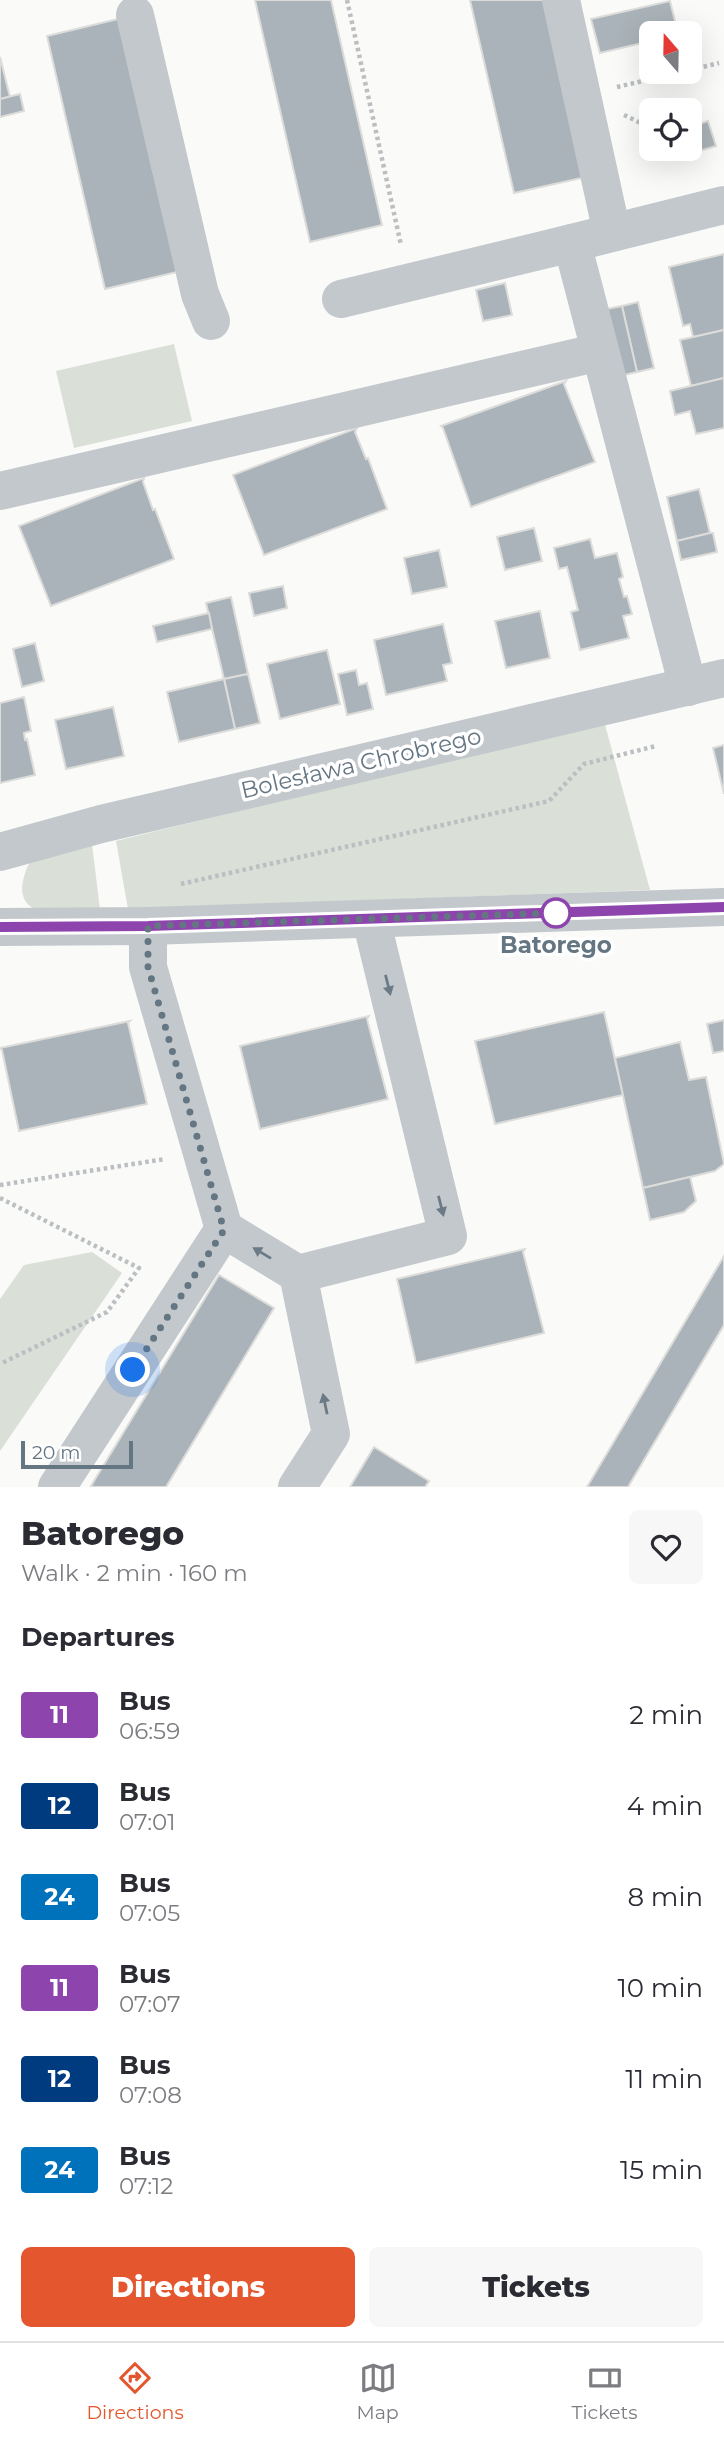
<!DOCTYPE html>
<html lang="en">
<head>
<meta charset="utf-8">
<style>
	body { margin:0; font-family:Montserrat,sans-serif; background:#f7f7f7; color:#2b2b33; height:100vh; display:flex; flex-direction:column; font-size:26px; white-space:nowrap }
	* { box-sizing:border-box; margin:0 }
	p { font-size:23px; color:#7c7c81 }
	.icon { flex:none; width:38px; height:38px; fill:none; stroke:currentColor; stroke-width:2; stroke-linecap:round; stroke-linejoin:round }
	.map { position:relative; height:1487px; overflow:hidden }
	.panel { display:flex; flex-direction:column; background:#fff; flex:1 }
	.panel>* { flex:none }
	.badge { padding:0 14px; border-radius:5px; font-size:24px; line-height:46px }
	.needle { width:46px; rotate:340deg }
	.buttons { position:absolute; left:639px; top:21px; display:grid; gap:14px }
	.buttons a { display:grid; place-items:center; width:63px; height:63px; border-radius:10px; background:#fff; box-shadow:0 7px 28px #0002; font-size:35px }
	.scale { position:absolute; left:21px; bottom:18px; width:112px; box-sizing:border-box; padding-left:7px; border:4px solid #657683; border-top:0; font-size:19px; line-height:24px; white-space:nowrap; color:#657683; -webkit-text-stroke:5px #fff; paint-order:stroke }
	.you { position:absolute; width:35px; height:35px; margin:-18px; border:5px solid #fff; border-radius:50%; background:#1a73e8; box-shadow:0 0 0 10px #1a73e833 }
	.map>.badge { position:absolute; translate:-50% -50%; box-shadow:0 0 0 4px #fff }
	h2 { padding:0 21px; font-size:26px; line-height:63px }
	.round { display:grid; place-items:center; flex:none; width:74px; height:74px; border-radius:10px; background:#f7f7f7 }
	.summary { display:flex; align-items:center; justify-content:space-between; height:119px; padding:0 21px }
	h1 { font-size:33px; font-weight:800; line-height:52px }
	.cta { display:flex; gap:14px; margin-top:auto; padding:14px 21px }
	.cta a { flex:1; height:80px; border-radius:10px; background:#e4572e; color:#fff; font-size:28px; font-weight:800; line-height:80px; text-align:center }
	.cta a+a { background:#f7f7f7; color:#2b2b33 }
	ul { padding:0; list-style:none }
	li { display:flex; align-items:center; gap:21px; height:91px; padding:0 21px }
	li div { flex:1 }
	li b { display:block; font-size:26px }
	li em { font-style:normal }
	li .badge { min-width:77px; font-weight:700; text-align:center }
	.dock { display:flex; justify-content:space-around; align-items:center; height:98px; border-top:2px solid #e1e1e2; background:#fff; font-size:19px; color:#7c7c81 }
	.dock a { display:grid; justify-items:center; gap:4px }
	.dock .selected { color:#e4572e }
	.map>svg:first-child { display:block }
</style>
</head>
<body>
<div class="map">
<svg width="724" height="1487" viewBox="0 0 724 1487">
	<rect width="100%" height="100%" fill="#fafaf8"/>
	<g fill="#dadfd7">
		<polygon points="174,344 192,421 74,448 56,371"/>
		<polygon points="604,721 650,890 128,909 116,841"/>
		<path d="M92,844L100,910C87,910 48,913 38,910C13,902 23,874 32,858Z"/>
		<polygon points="92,1252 122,1273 0,1451 0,1299 24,1265"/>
	</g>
	<g fill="#aab3b9" stroke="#dcdcda" stroke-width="2">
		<polygon points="255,0 331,0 382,225 310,242"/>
		<polygon points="470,0 545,0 586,177 514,193"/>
		<polygon points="670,1 678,33 651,33 651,41 600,53 591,19"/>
		<polygon points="118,19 177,272 105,289 47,36"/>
		<polygon points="0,57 10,97 0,99"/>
		<polygon points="20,94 24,111 0,117 0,99"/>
		<polygon points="708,121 716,146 682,156 680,149 690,149 690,127"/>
		<polygon points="724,254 724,330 693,337 690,324 683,326 669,267"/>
		<polygon points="505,283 512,315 483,321 476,290"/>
		<polygon points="638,302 654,368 637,372 622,306"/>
		<polygon points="622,306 637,372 616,377 601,310"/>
		<polygon points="724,330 724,378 691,386 680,340"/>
		<polygon points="724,378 724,428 696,434 690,411 675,415 670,391"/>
		<polygon points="566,381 564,384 595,462 471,507 443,428 441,426"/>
		<polygon points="357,428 355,432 366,459 368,458 387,509 264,555 233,475"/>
		<polygon points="144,478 143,482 153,510 155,509 174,559 51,606 19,526"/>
		<polygon points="699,489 710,533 677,541 667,497"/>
		<polygon points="534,528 542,561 505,570 497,537"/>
		<polygon points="710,533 713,533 717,552 681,560 677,541"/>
		<polygon points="590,539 595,558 617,553 623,577 619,579 624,597 627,596 632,614 623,616 629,638 580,650 571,612 578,610 567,567 559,569 554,548"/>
		<polygon points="439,550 447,587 412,594 404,558"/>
		<polygon points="283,586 287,608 254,616 249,593"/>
		<polygon points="231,597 248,674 224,679 206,603"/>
		<polygon points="540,611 550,658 506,668 495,621"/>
		<polygon points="209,613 212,629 157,642 153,626"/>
		<polygon points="443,624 452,663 443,665 447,681 386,695 374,640"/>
		<polygon points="35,643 44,681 22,687 13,649"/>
		<polygon points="327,650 340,704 280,719 267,664"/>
		<polygon points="356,670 359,685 367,683 373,709 347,715 338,674"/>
		<polygon points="248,674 260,723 235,729 224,679"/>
		<polygon points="224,679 235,729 179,742 167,692"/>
		<polygon points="24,697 31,731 24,733 25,740 27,739 35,775 0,783 0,703"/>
		<polygon points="113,707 124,756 66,769 55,720"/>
		<polygon points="724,745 724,794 713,748"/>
		<polygon points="604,1012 623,1095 495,1124 475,1041"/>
		<polygon points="369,1016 367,1019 388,1099 260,1129 240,1046"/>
		<polygon points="724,1020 724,1051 713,1053 707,1024"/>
		<polygon points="130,1021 128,1023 147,1104 19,1131 2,1050 0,1048"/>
		<polygon points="680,1042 689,1080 706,1077 724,1164 715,1171 643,1188 615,1058"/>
		<polygon points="690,1177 696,1201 684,1212 650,1220 643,1188"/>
		<polygon points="525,1249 523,1252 544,1333 416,1363 397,1279"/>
		<polygon points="724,1256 724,1325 628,1487 587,1487"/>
		<polygon points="219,1275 274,1308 166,1487 94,1487 91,1486"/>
		<polygon points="374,1447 429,1481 425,1487 350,1487"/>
	</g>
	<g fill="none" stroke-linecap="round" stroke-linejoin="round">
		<g stroke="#bbbfc2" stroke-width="4.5" stroke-dasharray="3.5 3.5" stroke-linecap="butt">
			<polyline points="347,0 401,245"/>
			<polyline points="690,70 719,63"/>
			<polyline points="617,87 682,72"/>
			<polyline points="624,115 651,128"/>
			<polyline points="181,884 549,801 584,764 656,746"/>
			<polyline points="0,1185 165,1159"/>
			<polyline points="0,1198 139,1268 107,1312 0,1364"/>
		</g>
		<g stroke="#c3c8cc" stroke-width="38">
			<polyline points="561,0 609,219"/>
			<polyline points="135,15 200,294 211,321"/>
			<polyline points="341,299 572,243"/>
			<polyline points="0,491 600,352"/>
			<polyline points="688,687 572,243 724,205"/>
			<polyline points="0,852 101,824 724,678"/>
			<polyline points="148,926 148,967 224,1229 298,1274 448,1236 371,919"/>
			<polyline points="0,927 148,926 724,907"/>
			<polyline points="57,1487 224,1229"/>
			<polyline points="297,1487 331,1434 298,1274"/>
		</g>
	</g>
	<defs><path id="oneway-solid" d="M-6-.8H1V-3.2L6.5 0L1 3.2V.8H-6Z" transform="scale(1.75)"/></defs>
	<g fill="#6a7a87">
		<use href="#oneway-solid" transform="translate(388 985) rotate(76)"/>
		<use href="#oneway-solid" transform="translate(441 1206) rotate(76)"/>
		<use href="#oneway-solid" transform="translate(262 1253) rotate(-149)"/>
		<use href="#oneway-solid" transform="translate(325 1404) rotate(-102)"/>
	</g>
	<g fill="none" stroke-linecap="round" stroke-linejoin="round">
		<defs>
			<polyline id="line" points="0,927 148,926 724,907"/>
		</defs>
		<use href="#line" stroke="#fff" stroke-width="16"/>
		<use href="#line" stroke="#8e44ad" stroke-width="10"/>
		<polyline stroke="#657683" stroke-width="7" stroke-dasharray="0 12.6" points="133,1370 224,1230 148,967 148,926 556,913"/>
	</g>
	<circle fill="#fff" stroke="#8e44ad" stroke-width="3.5" cx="556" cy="913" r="14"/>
	<g text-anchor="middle" stroke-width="7" stroke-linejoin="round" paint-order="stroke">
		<g font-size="23" fill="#657683" stroke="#fff">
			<text transform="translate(361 763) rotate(-13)" y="8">Bolesława Chrobrego</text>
		</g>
		<g font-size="23" font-weight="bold" fill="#657683" stroke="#fff">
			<text x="556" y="953">Batorego</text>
		</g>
	</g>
</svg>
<div class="buttons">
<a><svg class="needle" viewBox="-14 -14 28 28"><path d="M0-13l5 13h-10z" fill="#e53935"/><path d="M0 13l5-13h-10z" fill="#7c7c81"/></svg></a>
<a><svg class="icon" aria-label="locate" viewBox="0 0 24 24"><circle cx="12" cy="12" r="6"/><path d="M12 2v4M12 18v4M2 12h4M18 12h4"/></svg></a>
</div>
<div class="scale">20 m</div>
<div class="you" style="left:133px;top:1370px"></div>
</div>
<section class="panel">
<div class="summary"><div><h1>Batorego</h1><p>Walk · 2 min · 160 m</p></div><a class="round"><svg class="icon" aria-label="heart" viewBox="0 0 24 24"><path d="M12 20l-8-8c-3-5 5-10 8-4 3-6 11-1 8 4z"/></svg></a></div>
<h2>Departures</h2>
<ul>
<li><span class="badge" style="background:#8e44ad;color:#fff">11</span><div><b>Bus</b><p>06:59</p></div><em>2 min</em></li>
<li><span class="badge" style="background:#003b80;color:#fff">12</span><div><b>Bus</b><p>07:01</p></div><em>4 min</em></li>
<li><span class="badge" style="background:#0072bc;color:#fff">24</span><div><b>Bus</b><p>07:05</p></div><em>8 min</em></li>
<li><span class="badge" style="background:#8e44ad;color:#fff">11</span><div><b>Bus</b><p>07:07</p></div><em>10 min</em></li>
<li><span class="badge" style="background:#003b80;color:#fff">12</span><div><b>Bus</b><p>07:08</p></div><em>11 min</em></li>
<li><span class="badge" style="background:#0072bc;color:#fff">24</span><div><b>Bus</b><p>07:12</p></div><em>15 min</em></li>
</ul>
<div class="cta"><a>Directions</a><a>Tickets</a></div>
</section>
<nav class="dock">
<a class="selected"><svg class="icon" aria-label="directions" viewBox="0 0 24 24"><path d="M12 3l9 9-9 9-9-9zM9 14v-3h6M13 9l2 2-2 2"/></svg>Directions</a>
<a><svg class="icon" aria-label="map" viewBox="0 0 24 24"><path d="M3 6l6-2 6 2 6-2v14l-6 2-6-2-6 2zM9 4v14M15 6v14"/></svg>Map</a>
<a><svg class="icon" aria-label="tickets" viewBox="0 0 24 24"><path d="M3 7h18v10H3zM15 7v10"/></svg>Tickets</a>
</nav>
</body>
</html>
